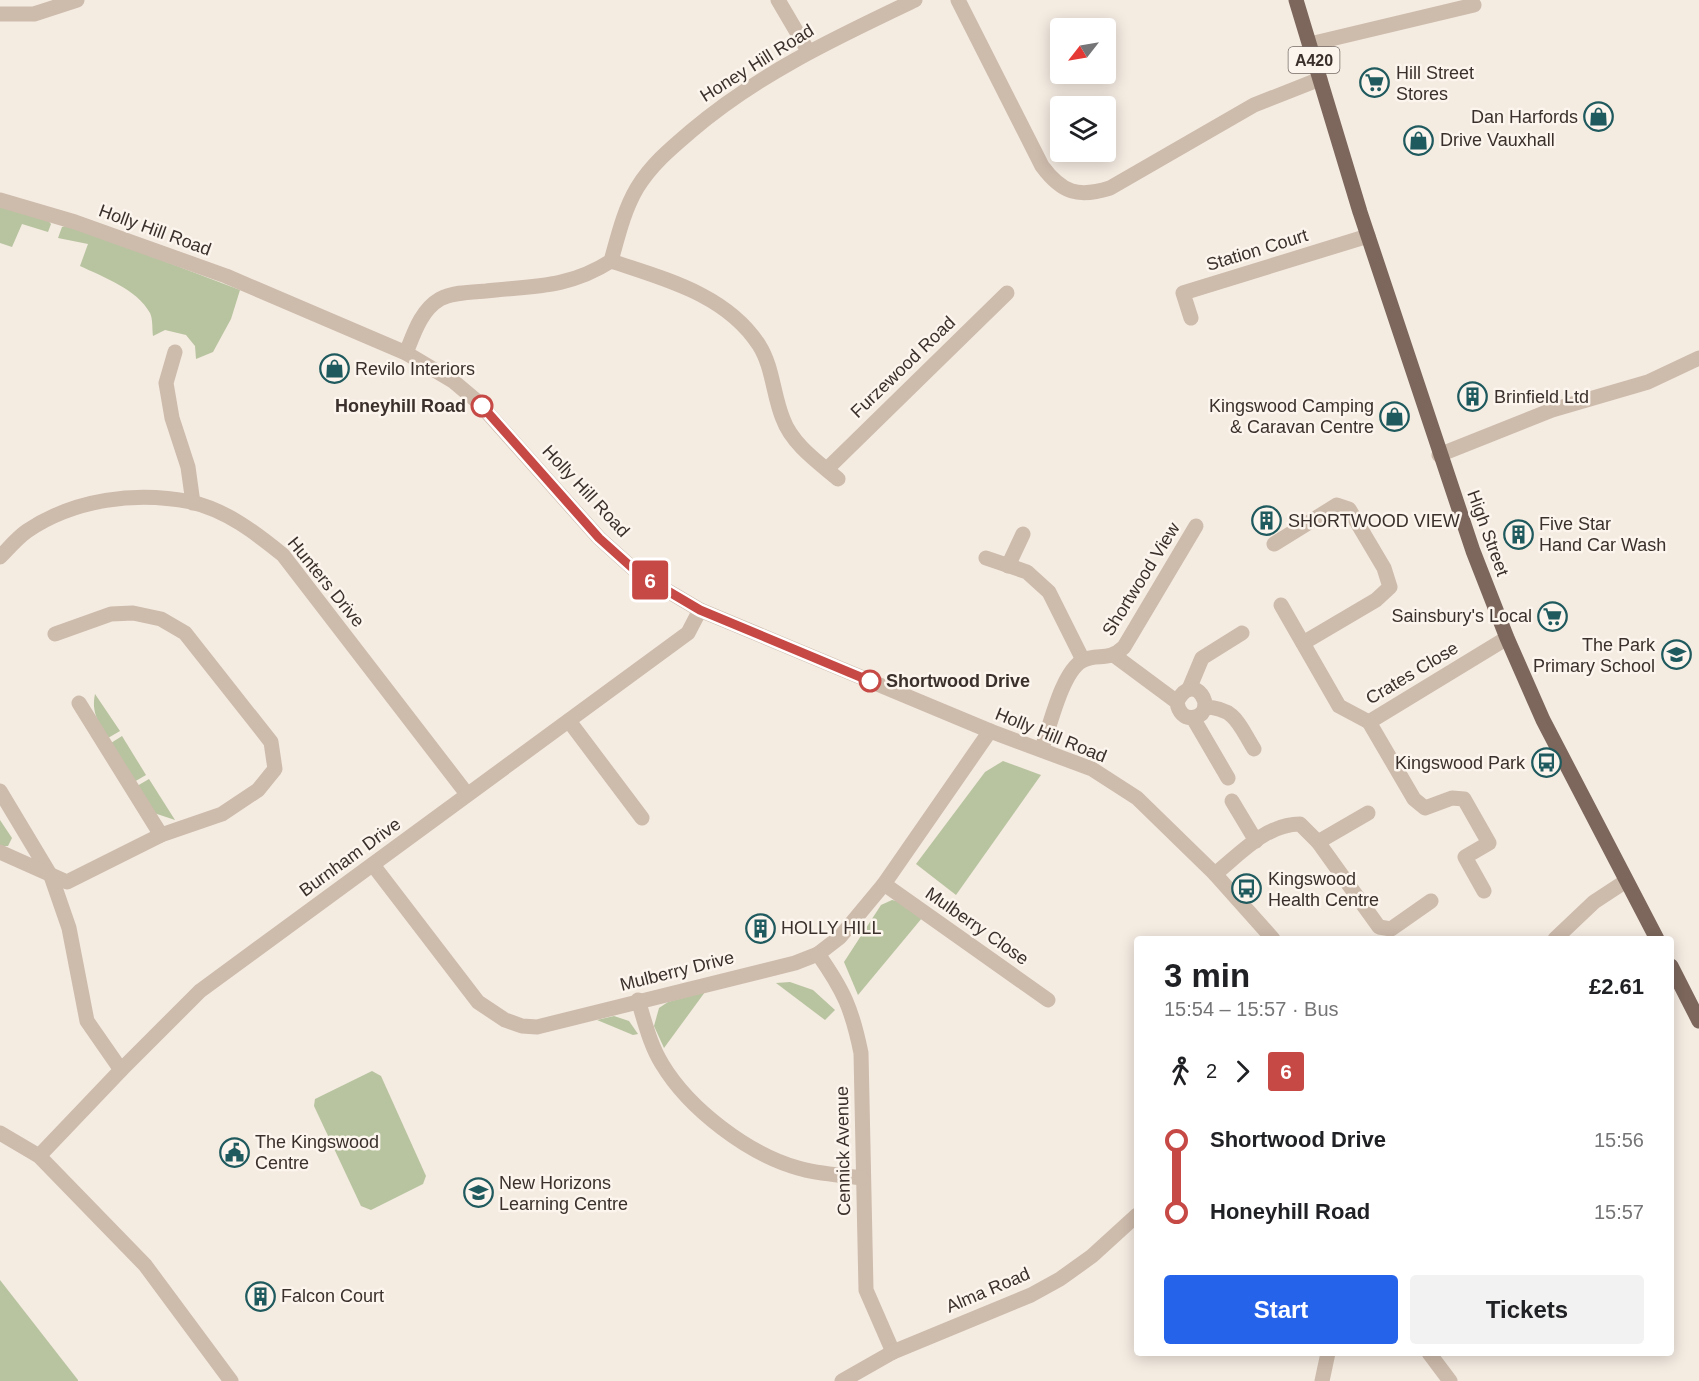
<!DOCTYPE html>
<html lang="en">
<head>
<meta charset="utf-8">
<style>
	body { margin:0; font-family:Arial,sans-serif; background:#f2f2f2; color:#202124; height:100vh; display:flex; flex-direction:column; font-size:22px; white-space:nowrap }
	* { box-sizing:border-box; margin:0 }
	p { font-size:20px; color:#757577 }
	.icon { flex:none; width:33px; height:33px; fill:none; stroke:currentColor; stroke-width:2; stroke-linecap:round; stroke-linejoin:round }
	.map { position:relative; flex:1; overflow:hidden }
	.details { position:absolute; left:1134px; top:936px; width:540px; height:420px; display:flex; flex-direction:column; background:#fff; border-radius:6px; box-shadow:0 3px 15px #0003 }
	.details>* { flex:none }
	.badge { padding:0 12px; border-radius:4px; font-size:21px; line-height:39px }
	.needle { width:39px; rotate:239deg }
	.buttons { position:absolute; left:1050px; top:18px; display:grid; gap:12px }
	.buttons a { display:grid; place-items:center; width:66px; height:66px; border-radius:6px; background:#fff; box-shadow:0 3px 15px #0003; font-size:30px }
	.map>.badge { position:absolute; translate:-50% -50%; box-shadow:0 0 0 3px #fff }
	.legs { display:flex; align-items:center; gap:9px; height:66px; padding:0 30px; font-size:20px }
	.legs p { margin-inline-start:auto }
	.overview { display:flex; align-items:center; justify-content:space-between; height:102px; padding:0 30px }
	h1 { font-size:33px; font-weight:700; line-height:45px }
	.button { display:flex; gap:12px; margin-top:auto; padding:12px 30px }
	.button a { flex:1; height:69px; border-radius:6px; background:#2563eb; color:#fff; font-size:24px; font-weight:700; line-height:69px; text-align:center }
	.button a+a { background:#f2f2f2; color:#202124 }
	ul { padding:0 30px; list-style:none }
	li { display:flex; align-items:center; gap:21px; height:72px; font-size:22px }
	li i { display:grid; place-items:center; width:9px; height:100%; margin:0 8px; background:currentColor }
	li i::after { content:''; width:15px; height:15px; margin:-8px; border:4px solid; border-radius:50%; background:#fff }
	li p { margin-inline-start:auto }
	li:first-child i { background:linear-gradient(#0000 50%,currentColor 0) }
	li:last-child i { background:linear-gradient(currentColor 50%,#0000 0) }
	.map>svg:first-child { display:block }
</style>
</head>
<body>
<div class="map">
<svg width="1699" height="1381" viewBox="0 0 1699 1381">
	<rect width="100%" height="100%" fill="#f4ebe1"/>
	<g fill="#b8c4a0">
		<polygon points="0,207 47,219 51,224 48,232 22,224 12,247 0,243"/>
		<path d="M69,225L240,290L231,319L213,352L196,359L195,346L186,335L165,330L153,336C152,329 153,319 150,313C137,289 103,277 80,266L88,244L58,238L62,227Z"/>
		<path d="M95,694L120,731L108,738C99,723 91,713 95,694Z"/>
		<polygon points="122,736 146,775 134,782 111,743"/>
		<polygon points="1003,761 1041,775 956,895 916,864 985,772"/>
		<polygon points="149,779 175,820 154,813 137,786"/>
		<polygon points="0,820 12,838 8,846 0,846"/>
		<polygon points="892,900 901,902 922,918 858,995 844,962 881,905"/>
		<polygon points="790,982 813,990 835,1010 825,1020 776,983"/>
		<polygon points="705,992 664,1048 654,1026 659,1008 668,1002"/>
		<polygon points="614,1016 629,1021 638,1034 633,1035 597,1020"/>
		<polygon points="372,1071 381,1076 426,1176 423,1184 371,1210 361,1206 314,1106 315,1099"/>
		<polygon points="0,1280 78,1380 78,1381 0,1381"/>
	</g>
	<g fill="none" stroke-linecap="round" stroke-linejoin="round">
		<g stroke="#cdbbac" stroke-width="15">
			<polyline points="778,0 808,51"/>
			<path d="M958,0L1042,166C1062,193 1078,198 1110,188L1254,105L1320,79"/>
			<polyline points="0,14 34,14 77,0"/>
			<polyline points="1310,44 1474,5"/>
			<polyline points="0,200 75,222 226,276 406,353 453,381 478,402 599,538 639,574 700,610 990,731 1092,769 1137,798 1215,874 1273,939"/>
			<path d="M611,261C664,279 726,294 759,345C773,367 773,395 783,419C792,444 818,462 838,479"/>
			<polyline points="1191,318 1183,293 1368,236"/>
			<polyline points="175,352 166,383 172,418 188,467 193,503"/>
			<path d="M406,353C414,333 421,310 440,299C453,292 472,292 486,291C533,286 569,288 611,261C618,236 624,210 637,188C651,165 670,149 690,132C758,74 835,38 915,0"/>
			<polyline points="1439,455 1552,410 1648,382 1699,358"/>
			<polyline points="827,469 1007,293"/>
			<polyline points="1274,544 1337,505 1349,509 1384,568 1390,587 1376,600 1303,643"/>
			<path d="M0,557C9,548 17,538 27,531C74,499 136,491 191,502C226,510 256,533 283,555L467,794"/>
			<polyline points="986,558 1027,572 1049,592 1083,660"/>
			<polyline points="1008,566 1023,534"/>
			<polyline points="1281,605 1339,706 1369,722"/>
			<path d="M1115,656L1177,702C1178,711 1184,720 1195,717C1219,711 1194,668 1177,702"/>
			<polyline points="1189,689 1202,658 1242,633"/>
			<polyline points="79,703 161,835"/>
			<path d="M1205,707C1236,708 1239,725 1254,749"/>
			<polyline points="1193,718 1228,778"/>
			<polyline points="569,721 642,818"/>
			<path d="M1042,748C1050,726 1062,672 1082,661C1098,652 1107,663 1124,647L1196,526"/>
			<polyline points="0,791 51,876 69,928 87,1021 121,1070"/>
			<polyline points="1232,801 1256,841"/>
			<polyline points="1318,842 1368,813"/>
			<polyline points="0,852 67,882 161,835 222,814 258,790 275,769 271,742 185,633 161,619 133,613 111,614 55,634"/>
			<polyline points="373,865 478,1002 505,1020 522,1026 537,1027 795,963 818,954 840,937 884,884 990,731"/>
			<path d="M1215,874C1240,854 1266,824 1300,824L1318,842L1379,927L1391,929L1431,901"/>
			<polyline points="884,884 1048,1000"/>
			<polyline points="1484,891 1465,857 1489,843 1464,799 1452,798 1425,808 1414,799 1369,722 1507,638"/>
			<polyline points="1555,939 1594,902 1626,881"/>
			<path d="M818,954C844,991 852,1009 861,1053L866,1290L893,1352"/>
			<path d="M638,1000C645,1022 650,1045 662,1064C689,1109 748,1154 798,1168C818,1174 841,1175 862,1178"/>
			<polyline points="0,1133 39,1156 145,1265 231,1381"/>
			<polyline points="39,1156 121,1070 200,991 688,633 700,610"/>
			<polyline points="1429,1353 1450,1381"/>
			<polyline points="842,1381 893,1352 1031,1295 1060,1279 1092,1256 1137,1215"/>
			<polyline points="1322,1381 1328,1353"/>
		</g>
		<g stroke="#7d675c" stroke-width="15">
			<polyline points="1296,0 1360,212 1473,551 1507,638 1543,720 1657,939"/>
			<polyline points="1671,966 1699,1021"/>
		</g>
	</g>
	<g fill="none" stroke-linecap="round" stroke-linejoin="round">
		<defs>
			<polyline id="line-1" points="482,406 599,538 639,574 700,610 870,681"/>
		</defs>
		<use href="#line-1" stroke="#fff" stroke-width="14"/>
		<use href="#line-1" stroke="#c64945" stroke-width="9"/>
	</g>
	<defs>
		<symbol id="supermarket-ring" viewBox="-11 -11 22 22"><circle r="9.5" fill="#fbf5ee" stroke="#1f5a5e" stroke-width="1.5"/><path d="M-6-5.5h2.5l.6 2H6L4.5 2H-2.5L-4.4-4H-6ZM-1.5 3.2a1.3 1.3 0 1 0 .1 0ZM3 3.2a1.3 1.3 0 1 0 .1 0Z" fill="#1f5a5e"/></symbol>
		<symbol id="shop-ring" viewBox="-11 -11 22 22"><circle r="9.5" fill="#fbf5ee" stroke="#1f5a5e" stroke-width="1.5"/><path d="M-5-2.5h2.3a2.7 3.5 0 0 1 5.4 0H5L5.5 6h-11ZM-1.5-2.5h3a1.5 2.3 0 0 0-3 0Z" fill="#1f5a5e"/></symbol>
		<symbol id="building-ring" viewBox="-11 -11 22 22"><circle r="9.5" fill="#fbf5ee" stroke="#1f5a5e" stroke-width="1.5"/><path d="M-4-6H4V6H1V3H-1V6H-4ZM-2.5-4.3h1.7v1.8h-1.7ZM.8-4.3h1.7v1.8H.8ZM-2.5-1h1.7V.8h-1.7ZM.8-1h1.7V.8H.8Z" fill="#1f5a5e"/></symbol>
		<symbol id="school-ring" viewBox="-11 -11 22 22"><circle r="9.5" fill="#fbf5ee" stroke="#1f5a5e" stroke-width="1.5"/><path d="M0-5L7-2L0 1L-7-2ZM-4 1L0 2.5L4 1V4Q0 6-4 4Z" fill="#1f5a5e"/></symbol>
		<symbol id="bus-ring" viewBox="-11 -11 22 22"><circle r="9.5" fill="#fbf5ee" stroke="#1f5a5e" stroke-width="1.5"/><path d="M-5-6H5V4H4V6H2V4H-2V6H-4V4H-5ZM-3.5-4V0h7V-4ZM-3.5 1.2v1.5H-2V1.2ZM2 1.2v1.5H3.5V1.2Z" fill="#1f5a5e"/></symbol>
		<symbol id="civic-ring" viewBox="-11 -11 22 22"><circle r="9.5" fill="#fbf5ee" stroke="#1f5a5e" stroke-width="1.5"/><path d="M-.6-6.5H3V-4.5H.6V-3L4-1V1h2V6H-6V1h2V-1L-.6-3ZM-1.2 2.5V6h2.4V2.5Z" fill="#1f5a5e"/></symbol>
	</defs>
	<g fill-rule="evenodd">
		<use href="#supermarket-ring" x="1358" y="66" width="33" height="33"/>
		<use href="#shop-ring" x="1582" y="100" width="33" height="33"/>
		<use href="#shop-ring" x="1402" y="124" width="33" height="33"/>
		<use href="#shop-ring" x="318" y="352" width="33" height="33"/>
		<use href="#building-ring" x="1456" y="380" width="33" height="33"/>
		<use href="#shop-ring" x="1378" y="400" width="33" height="33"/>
		<use href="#building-ring" x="1250" y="504" width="33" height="33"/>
		<use href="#building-ring" x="1502" y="518" width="33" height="33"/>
		<use href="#supermarket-ring" x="1536" y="600" width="33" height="33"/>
		<use href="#school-ring" x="1660" y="638" width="33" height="33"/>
		<use href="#bus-ring" x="1530" y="746" width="33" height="33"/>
		<use href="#bus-ring" x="1230" y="872" width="33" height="33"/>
		<use href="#building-ring" x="744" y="912" width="33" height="33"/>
		<use href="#civic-ring" x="218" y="1136" width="33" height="33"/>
		<use href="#school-ring" x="462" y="1176" width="33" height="33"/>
		<use href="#building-ring" x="244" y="1280" width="33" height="33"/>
	</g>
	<g fill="#fff" stroke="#c64945" stroke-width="3">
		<circle cx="482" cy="406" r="10"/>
		<circle cx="870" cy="681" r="10"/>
	</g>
	<g text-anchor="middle" stroke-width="5" stroke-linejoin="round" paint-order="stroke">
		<rect fill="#fbf5ee" stroke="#756b66" stroke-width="1.5" x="1288.5" y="47" width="51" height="26" rx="4.5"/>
		<g font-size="16" font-weight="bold" fill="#3b302b">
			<text x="1314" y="66">A420</text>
		</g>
		<g font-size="18" fill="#3b302b" stroke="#fbf5ee">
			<text transform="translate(757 63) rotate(-32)" y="6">Honey Hill Road</text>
			<text transform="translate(155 230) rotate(20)" y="6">Holly Hill Road</text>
			<text transform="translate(1257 250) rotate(-17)" y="6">Station Court</text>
			<text transform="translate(903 367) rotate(-44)" y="6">Furzewood Road</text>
			<text transform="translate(586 491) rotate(47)" y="6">Holly Hill Road</text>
			<text transform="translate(1488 533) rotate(70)" y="6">High Street</text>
			<text transform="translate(1141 579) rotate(-58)" y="6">Shortwood View</text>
			<text transform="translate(326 582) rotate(51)" y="6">Hunters Drive</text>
			<text transform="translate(1412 673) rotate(-31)" y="6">Crates Close</text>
			<text transform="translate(1051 735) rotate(22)" y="6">Holly Hill Road</text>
			<text transform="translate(350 857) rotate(-36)" y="6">Burnham Drive</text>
			<text transform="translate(977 926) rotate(35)" y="6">Mulberry Close</text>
			<text transform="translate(677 971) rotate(-14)" y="6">Mulberry Drive</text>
			<text transform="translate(843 1151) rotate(-91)" y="6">Cennick Avenue</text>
			<text transform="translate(988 1290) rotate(-23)" y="6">Alma Road</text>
		</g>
		<g font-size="18" fill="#3b302b" stroke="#fbf5ee" text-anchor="start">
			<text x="1396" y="79">Hill Street<tspan x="1396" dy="21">Stores</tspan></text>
			<text x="1578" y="123" text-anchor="end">Dan Harfords</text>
			<text x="1440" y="146">Drive Vauxhall</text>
			<text x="355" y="375">Revilo Interiors</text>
			<text x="1494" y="403">Brinfield Ltd</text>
			<text x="1374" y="412" text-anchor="end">Kingswood Camping<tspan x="1374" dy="21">&amp; Caravan Centre</tspan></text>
			<text x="1288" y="527">SHORTWOOD VIEW</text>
			<text x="1539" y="530">Five Star<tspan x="1539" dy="21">Hand Car Wash</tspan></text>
			<text x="1532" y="622" text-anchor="end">Sainsbury's Local</text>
			<text x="1655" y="651" text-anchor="end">The Park<tspan x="1655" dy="21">Primary School</tspan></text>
			<text x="1525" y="769" text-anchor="end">Kingswood Park</text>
			<text x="1268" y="885">Kingswood<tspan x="1268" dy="21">Health Centre</tspan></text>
			<text x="781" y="934">HOLLY HILL</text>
			<text x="255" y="1148">The Kingswood<tspan x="255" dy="21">Centre</tspan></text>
			<text x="499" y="1189">New Horizons<tspan x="499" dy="21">Learning Centre</tspan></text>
			<text x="281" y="1302">Falcon Court</text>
		</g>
		<g font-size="18" font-weight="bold" fill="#3b302b" stroke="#fbf5ee" text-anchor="end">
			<text x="466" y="412">Honeyhill Road</text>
			<text x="886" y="687" text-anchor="start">Shortwood Drive</text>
		</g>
	</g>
</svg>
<div class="buttons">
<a><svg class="needle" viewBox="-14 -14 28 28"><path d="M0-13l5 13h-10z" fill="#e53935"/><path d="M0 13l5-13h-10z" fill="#757577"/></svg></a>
<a><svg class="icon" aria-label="layers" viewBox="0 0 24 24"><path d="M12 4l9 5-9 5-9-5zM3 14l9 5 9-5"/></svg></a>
</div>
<b class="badge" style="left:650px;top:580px;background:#c64945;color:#fff">6</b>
<section class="details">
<div class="overview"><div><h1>3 min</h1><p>15:54 – 15:57 · Bus</p></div><b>£2.61</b></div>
<div class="legs"><svg class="icon" aria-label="walk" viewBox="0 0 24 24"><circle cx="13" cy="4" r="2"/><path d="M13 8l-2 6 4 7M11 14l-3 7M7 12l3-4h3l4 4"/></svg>2<svg class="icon" aria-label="forward" viewBox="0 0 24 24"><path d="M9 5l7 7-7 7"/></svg><b class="badge" style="background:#c64945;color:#fff">6</b></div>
<ul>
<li><i style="color:#c64945"></i><b>Shortwood Drive</b><p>15:56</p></li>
<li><i style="color:#c64945"></i><b>Honeyhill Road</b><p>15:57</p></li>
</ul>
<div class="button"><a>Start</a><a>Tickets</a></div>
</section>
</div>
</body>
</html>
